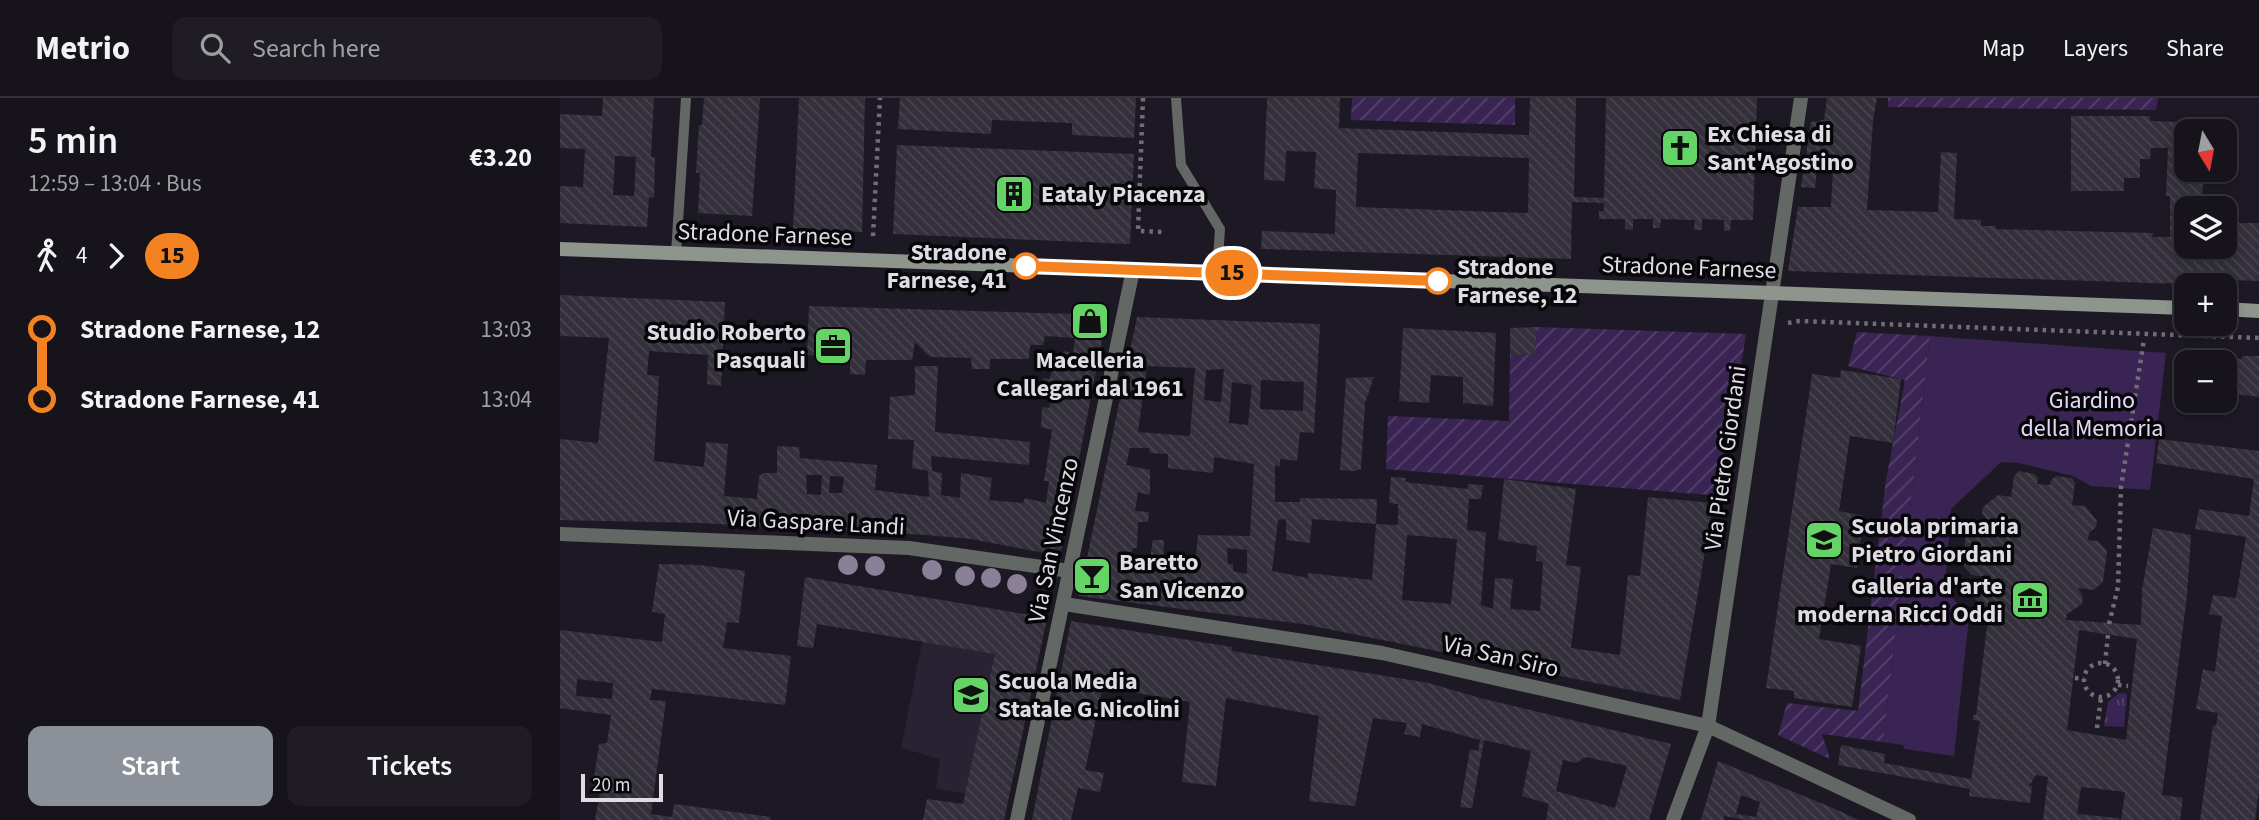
<!DOCTYPE html>
<html lang="en">
<head>
<meta charset="utf-8">
<style>
	body { margin:0; font-family:"Source Sans 3",sans-serif; background:#1f1c24; color:#f1f3f6; height:100vh; display:flex; flex-direction:column; font-size:26px; white-space:nowrap }
	* { box-sizing:border-box; margin:0 }
	p { font-size:23px; color:#9e9ea3 }
	.icon { flex:none; width:38px; height:38px; fill:none; stroke:currentColor; stroke-width:2; stroke-linecap:round; stroke-linejoin:round }
	.map { position:relative; flex:1; overflow:hidden }
	.drawer { display:flex; flex-direction:column; background:#16131b; width:560px }
	.drawer>* { flex:none }
	.badge { padding:0 14px; border-radius:23px; font-size:24px; line-height:46px }
	.needle { width:46px; rotate:170deg }
	.controls { position:absolute; left:1614px; top:21px; display:grid; gap:14px }
	.controls a { display:grid; place-items:center; width:63px; height:63px; border-radius:14px; background:#16131b; box-shadow:0 4px 10px #0003,0 0 0 2px #35323a; font-size:35px }
	.scale { position:absolute; left:21px; bottom:18px; width:82px; box-sizing:border-box; padding-left:7px; border:4px solid #dfdce4; border-top:0; font-size:19px; line-height:24px; white-space:nowrap; color:#dfdce4; -webkit-text-stroke:5px #070609; paint-order:stroke }
	.map>.badge { position:absolute; translate:-50% -50%; box-shadow:0 0 0 4px #fff }
	.legs { display:flex; align-items:center; gap:10px; height:77px; padding:0 28px; font-size:23px }
	.legs p { margin-inline-start:auto }
	.summary { display:flex; align-items:center; justify-content:space-between; height:119px; padding:0 28px }
	h1 { font-size:38px; font-weight:600; line-height:52px }
	.button { display:flex; gap:14px; margin-top:auto; padding:14px 28px }
	.button a { flex:1; height:80px; border-radius:14px; background:#8c9099; color:#fff; font-size:28px; font-weight:600; line-height:80px; text-align:center }
	.button a+a { background:#1f1c24; color:#f1f3f6 }
	ul { padding:0 28px; list-style:none }
	li { display:flex; align-items:center; gap:24px; height:70px; font-size:26px }
	li i { display:grid; place-items:center; width:10px; height:100%; margin:0 9px; background:currentColor }
	li i::after { content:''; width:18px; height:18px; margin:-9px; border:5px solid; border-radius:50%; background:#16131b }
	li p { margin-inline-start:auto }
	li:first-child i { background:linear-gradient(#0000 50%,currentColor 0) }
	li:last-child i { background:linear-gradient(currentColor 50%,#0000 0) }
	header { display:flex; align-items:center; gap:42px; box-sizing:border-box; height:98px; padding:0 35px; background:#16131b; border-bottom:2px solid #35323a }
	header strong { font-size:33px }
	nav { display:flex; gap:38px; margin-inline-start:auto; font-size:24px }
	.search { width:490px; height:63px; background:#1f1c24; display:flex; align-items:center; gap:18px; box-sizing:border-box; padding:0 24px; border-radius:14px; color:#9e9ea3; font-size:26px }
	main { display:flex; flex:1; min-height:0 }
	.map>svg:first-child { display:block }
</style>
</head>
<body>
<header>
<strong>Metrio</strong>
<div class="search"><svg class="icon" aria-label="search" viewBox="0 0 24 24"><circle cx="10" cy="10" r="6"/><path d="M15 15l6 6"/></svg>Search here</div>
<nav><a>Map</a><a>Layers</a><a>Share</a></nav>
</header>
<main>
<section class="drawer">
<div class="summary"><div><h1>5 min</h1><p>12:59 – 13:04 · Bus</p></div><b>€3.20</b></div>
<div class="legs"><svg class="icon" aria-label="walk" viewBox="0 0 24 24"><circle cx="13" cy="4" r="2"/><path d="M13 8l-2 6 4 7M11 14l-3 7M7 12l3-4h3l4 4"/></svg>4<svg class="icon" aria-label="forward" viewBox="0 0 24 24"><path d="M9 5l7 7-7 7"/></svg><b class="badge" style="background:#f58220;color:#111">15</b></div>
<ul>
<li><i style="color:#f58220"></i><b>Stradone Farnese, 12</b><p>13:03</p></li>
<li><i style="color:#f58220"></i><b>Stradone Farnese, 41</b><p>13:04</p></li>
</ul>
<div class="button"><a>Start</a><a>Tickets</a></div>
</section>
<div class="map">
<svg width="1699" height="722" viewBox="0 0 1699 722">
	<defs>
		<pattern id="grass-tufts" width="24" height="20" patternUnits="userSpaceOnUse" patternTransform="scale(1.75)"><rect width="24" height="20" fill="#3a2454"/><path d="M3 7l-1-3M5 7V3M7 7l1-3M15 17l-1-3M17 17v-4M19 17l1-3" fill="none" stroke="#56436c"/></pattern>
		<pattern id="garden-furrows" width="10" height="10" patternUnits="userSpaceOnUse" patternTransform="scale(1.75)"><rect width="10" height="10" fill="#3a2454"/><path d="M-1 1l2-2M0 10L10 0M9 11l2-2" fill="none" stroke="#56436c"/></pattern>
		<pattern id="building-back-hatch" width="6" height="6" patternUnits="userSpaceOnUse" patternTransform="scale(1.75)"><rect width="6" height="6" fill="#34303b"/><path d="M-1 5l2 2M0 0l6 6M5-1l2 2" fill="none" stroke="#47444e"/></pattern>
	</defs>
	<rect width="100%" height="100%" fill="#1d1924"/>
	<polygon fill="#282232" points="371,500 487,520 448,702 376,691 380,661 341,650"/>
	<polygon fill="url(#grass-tufts)" points="1559,595 1567,596 1564,629 1544,628 1548,604"/>
	<polygon fill="#3a2454" points="1370,238 1606,255 1590,392 1531,388 1513,378 1459,365 1441,364 1391,411 1385,491 1409,519 1394,658 1344,651 1343,647 1323,644"/>
	<g fill="url(#garden-furrows)">
		<polygon points="792,0 955,0 955,27 791,22"/>
		<polygon points="1328,0 1598,0 1596,12 1328,9"/>
		<polygon points="976,229 1186,236 1161,398 826,371 828,318 949,323 950,257 976,256"/>
		<polygon points="1297,234 1370,238 1323,644 1262,636 1270,661 1218,637 1227,605 1298,613 1326,382 1345,282 1288,268"/>
	</g>
	<g fill="url(#building-back-hatch)" fill-rule="evenodd">
		<path d="M43,0H94L91,59H95L94,100L89,99L87,129L0,125V88L23,89L25,51L0,50V16L42,18ZM55,58L76,59L74,98L53,97Z"/>
		<polygon points="144,0 200,0 192,118 138,115 140,75 136,75 139,27 142,27"/>
		<polygon points="239,0 305,0 302,134 233,131"/>
		<polygon points="340,0 576,0 574,40 512,37 512,25 432,22 431,36 338,31"/>
		<path d="M707,0H780L779,30L969,37L970,0H1016L1014,99L1044,100L1046,0H1197L1193,122H1171L1170,133H1164V122L1142,121V132H1134L1135,122L1101,121L1100,130H1093V121H1073V132L1065,131V121H1039V113H1044V105L1012,104L1011,161L701,151L702,133L775,136L776,92L754,90L756,54L726,53L725,83L704,82ZM798,55L969,60L968,115L796,109Z"/>
		<polygon points="1267,0 1317,0 1313,22 1307,112 1378,114 1381,54 1397,55 1394,121 1421,122 1421,128 1436,128 1436,131 1593,135 1592,139 1610,139 1610,98 1606,98 1608,50 1591,50 1590,61 1580,61 1580,80 1564,80 1564,93 1511,93 1511,18 1590,18 1590,23 1645,25 1645,33 1626,33 1626,72 1643,72 1642,110 1626,110 1626,149 1664,149 1664,125 1699,125 1699,183 1640,181 1640,186 1591,185 1228,173 1238,109 1271,109 1273,71 1257,71 1255,90 1241,89 1251,24 1264,22"/>
		<polygon points="337,47 574,56 570,146 333,136"/>
		<path d="M0,197L165,204L161,288L147,286L148,257L89,253L87,277L99,278L94,363L144,369L146,344L168,346L164,398L197,401L199,378L203,375H217V348L239,349L240,360L317,367L315,392L369,399L368,373L352,370L354,342L328,341L330,299L355,297V268H378L375,334L470,344L469,367L371,358L372,373L382,375L381,397L400,400L401,375L432,380L429,402L463,405L465,400L486,405L489,383H484L492,332L481,329L482,309L489,310L493,291L482,288L483,280L490,281L493,267L486,268L485,262L500,263L503,253L513,255L515,240L485,238L483,247H470L469,261H430V271H412L411,260L370,259L355,244L352,262H306L305,277L290,276V261L247,257L249,208L547,217L500,458L411,441L366,437L139,425L0,422V341L38,345L49,240L0,238ZM246,377H262L261,397L247,396ZM270,378L284,379L282,395H269Z"/>
		<path d="M577,219L760,226L754,335L740,334L737,363L720,361V369L715,367V404H740V400L817,401L816,426L752,421L750,445L726,442V421L718,422L712,473L748,480V475L812,482L816,426L838,427V406L829,405L831,379L846,380L845,384L907,391L908,386L923,387L921,401H909L907,432L926,434L921,507L933,511L935,480L953,481L950,511L980,513L983,464L976,463L977,448L938,442L944,381L1016,391L1006,467L1021,469L1011,550L1060,557L1068,477L1080,478L1088,399L1153,405L1120,602L743,526L519,498ZM587,268L635,270L630,338L578,334ZM664,271L661,304L644,302L646,272ZM701,282L744,284L743,313L700,311ZM672,284L692,287L688,327L669,325ZM570,350H589L590,355L608,356V370L653,375L654,359L694,366L690,438L638,437L634,474L603,472L604,442H593L589,466L570,464L573,450H577L578,424H588L589,414L575,413L578,394L590,397V372L566,367ZM847,437L897,441L891,506L842,502ZM667,450L687,452V476L673,473V466H668Z"/>
		<polygon points="976,229 976,256 950,257 950,230"/>
		<polygon points="843,230 936,235 933,308 903,305 903,279 871,277 869,305 839,303"/>
		<polygon points="1682,258 1699,258 1699,299 1668,295 1672,260 1682,261"/>
		<polygon points="1281,272 1341,281 1333,345 1290,338 1279,413 1304,418 1297,470 1271,466 1259,541 1301,548 1292,609 1234,600 1234,593 1206,590 1252,276 1280,280"/>
		<polygon points="814,279 805,305 801,371 795,373 780,372 786,280"/>
		<polygon points="1599,341 1699,353 1699,691 1695,722 1640,722 1653,627 1656,628 1658,615 1636,611 1643,571 1655,574 1662,518 1649,516 1653,497 1676,500 1686,439 1635,431 1639,411 1689,418 1694,381 1596,365"/>
		<path d="M1459,373L1474,376L1478,380L1477,386L1490,387L1491,382L1496,378L1512,380L1515,385L1512,407L1525,408L1537,423L1536,429L1529,435L1528,442L1538,443L1547,453L1543,484L1533,492L1518,490L1523,499L1522,506L1507,516L1506,522L1581,527L1582,492L1593,430L1631,437L1627,497L1602,697L1623,700L1620,722H1561L1565,694L1521,689L1517,716L1559,720V722H1483L1488,679L1476,677L1469,688H1472L1470,705L1409,698L1410,691L1278,667L1281,647L1325,656L1324,665L1411,681L1420,623L1413,622V617H1416L1429,513L1424,512L1410,494L1425,479L1412,477L1402,466L1406,436L1416,428L1430,429L1431,427L1422,415L1423,409L1438,397L1451,399L1454,378ZM1519,532L1577,541L1566,642L1507,632Z"/>
		<path d="M99,466L139,467L185,473L179,525L167,524L163,550L231,558L225,607L92,591L90,602L106,603L91,716L112,719L114,706L211,719L210,722H35L40,694L32,693L39,646L47,645L51,617L0,610V532L102,544L105,516L92,514ZM17,581L53,585L52,601L16,598Z"/>
		<polygon points="245,479 487,520 444,722 363,722 367,701 403,706 435,556 257,526 253,550 237,548"/>
		<path d="M511,523L672,549V553L869,585L920,600L1111,646L1089,722H986L989,706L962,698L971,653L924,642L912,710L900,709L910,651L918,653L920,642L862,626L860,639L844,636L847,625L813,620L795,708L749,703L759,618L666,600L656,688L622,684L630,604L543,589L525,672L544,675L540,694L518,690L511,722H472ZM1026,659L1067,668L1055,710L996,693L1003,662L1016,665Z"/>
		<path d="M1158,663L1273,710L1299,722H1186L1164,718V722H1141ZM1181,697L1200,704L1196,719L1176,716Z"/>
	</g>
	<g fill="none" stroke-linecap="round" stroke-linejoin="round">
		<g stroke="#716d77" stroke-width="4.5" stroke-dasharray="3.5 5" stroke-linecap="butt">
			<polyline points="583,0 578,133 604,134"/>
			<polyline points="313,138 320,0"/>
			<polyline points="1228,225 1239,223 1699,240"/>
			<polyline points="1549,526 1558,489 1561,389 1584,241"/>
			<circle cx="1541" cy="582" r="17"/>
			<polyline points="1545,566 1548,537"/>
			<polyline points="1515,580 1524,581"/>
			<polyline points="1558,587 1568,588"/>
			<polyline points="1537,630 1541,600"/>
		</g>
		<g stroke="#646864" stroke-width="10">
			<polyline points="616,0 621,67 660,131 657,175"/>
			<polyline points="116,155 126,0"/>
		</g>
		<g stroke="#646864" stroke-width="14">
			<polyline points="0,436 349,450 510,473"/>
			<polyline points="504,506 822,555 1148,628 1349,722"/>
			<polyline points="457,722 573,172"/>
			<polyline points="1113,722 1148,628 1241,0"/>
		</g>
		<g stroke="#8d958d" stroke-width="14">
			<polyline points="0,151 1626,210"/>
			<polyline points="1664,211 1699,213"/>
		</g>
	</g>
	<g fill="#8a8198">
		<circle cx="288" cy="467" r="10"/>
		<circle cx="315" cy="468" r="10"/>
		<circle cx="372" cy="472" r="10"/>
		<circle cx="405" cy="478" r="10"/>
		<circle cx="431" cy="480" r="10"/>
		<circle cx="457" cy="486" r="10"/>
	</g>
	<g fill="none" stroke-linecap="round" stroke-linejoin="round">
		<defs>
			<polyline id="line-1" points="466,168 878,183"/>
		</defs>
		<use href="#line-1" stroke="#fff" stroke-width="16"/>
		<use href="#line-1" stroke="#f58220" stroke-width="10"/>
	</g>
	<defs>
		<symbol id="church-square" viewBox="-11 -11 22 22"><rect x="-9" y="-9" width="18" height="18" rx="4" fill="#65d467" stroke="#070609"/><path d="M-1.2-6h2.4v3.5h3.3v2.4h-3.3V6h-2.4V-.1h-3.3v-2.4h3.3Z" fill="#111"/></symbol>
		<symbol id="building-square" viewBox="-11 -11 22 22"><rect x="-9" y="-9" width="18" height="18" rx="4" fill="#65d467" stroke="#070609"/><path d="M-4-6H4V6H1V3H-1V6H-4ZM-2.5-4.3h1.7v1.8h-1.7ZM.8-4.3h1.7v1.8H.8ZM-2.5-1h1.7V.8h-1.7ZM.8-1h1.7V.8H.8Z" fill="#111"/></symbol>
		<symbol id="shop-square" viewBox="-11 -11 22 22"><rect x="-9" y="-9" width="18" height="18" rx="4" fill="#65d467" stroke="#070609"/><path d="M-5-2.5h2.3a2.7 3.5 0 0 1 5.4 0H5L5.5 6h-11ZM-1.5-2.5h3a1.5 2.3 0 0 0-3 0Z" fill="#111"/></symbol>
		<symbol id="office-square" viewBox="-11 -11 22 22"><rect x="-9" y="-9" width="18" height="18" rx="4" fill="#65d467" stroke="#070609"/><path d="M-6-3h4V-5.5h4V-3h4V5H-6ZM-1-4.5V-3h2v-1.5ZM-6 0V1H6V0Z" fill="#111"/></symbol>
		<symbol id="school-square" viewBox="-11 -11 22 22"><rect x="-9" y="-9" width="18" height="18" rx="4" fill="#65d467" stroke="#070609"/><path d="M0-5L7-2L0 1L-7-2ZM-4 1L0 2.5L4 1V4Q0 6-4 4Z" fill="#111"/></symbol>
		<symbol id="bar-square" viewBox="-11 -11 22 22"><rect x="-9" y="-9" width="18" height="18" rx="4" fill="#65d467" stroke="#070609"/><path d="M-6-5H6L.8 .8V4.5H3.5V6h-7V4.5H-.8V.8Z" fill="#111"/></symbol>
		<symbol id="museum-square" viewBox="-11 -11 22 22"><rect x="-9" y="-9" width="18" height="18" rx="4" fill="#65d467" stroke="#070609"/><path d="M0-6L6-3V-2H-6V-3ZM-5-1h2V3h-2ZM-1-1h2V3h-2ZM3-1h2V3H3ZM-6 4H6V6H-6Z" fill="#111"/></symbol>
	</defs>
	<g fill-rule="evenodd">
		<use href="#church-square" x="1098" y="28" width="44" height="44"/>
		<use href="#building-square" x="432" y="74" width="44" height="44"/>
		<use href="#shop-square" x="508" y="201" width="44" height="44"/>
		<use href="#office-square" x="251" y="226" width="44" height="44"/>
		<use href="#school-square" x="1242" y="420" width="44" height="44"/>
		<use href="#bar-square" x="510" y="456" width="44" height="44"/>
		<use href="#museum-square" x="1448" y="480" width="44" height="44"/>
		<use href="#school-square" x="389" y="575" width="44" height="44"/>
	</g>
	<g fill="#fff" stroke="#f58220" stroke-width="3.5">
		<circle cx="466" cy="168" r="12"/>
		<circle cx="878" cy="183" r="12"/>
	</g>
	<g text-anchor="middle" stroke-width="7" stroke-linejoin="round" paint-order="stroke">
		<g font-size="24" font-weight="bold" fill="#dfdce4" stroke="#070609" text-anchor="start">
			<text x="1147" y="44">Ex Chiesa di<tspan x="1147" dy="28">Sant'Agostino</tspan></text>
			<text x="481" y="104">Eataly Piacenza</text>
			<text x="246" y="242" text-anchor="end">Studio Roberto<tspan x="246" dy="28">Pasquali</tspan></text>
			<text x="530" y="270" text-anchor="middle">Macelleria<tspan x="530" dy="28">Callegari dal 1961</tspan></text>
			<text x="1291" y="436">Scuola primaria<tspan x="1291" dy="28">Pietro Giordani</tspan></text>
			<text x="559" y="472">Baretto<tspan x="559" dy="28">San Vicenzo</tspan></text>
			<text x="1443" y="496" text-anchor="end">Galleria d'arte<tspan x="1443" dy="28">moderna Ricci Oddi</tspan></text>
			<text x="438" y="591">Scuola Media<tspan x="438" dy="28">Statale G.Nicolini</tspan></text>
		</g>
		<g font-size="24" fill="#dfdce4" stroke="#070609">
			<text transform="translate(205 136) rotate(2)" y="8">Stradone Farnese</text>
			<text transform="translate(1129 169) rotate(2)" y="8">Stradone Farnese</text>
			<text transform="translate(1165 360) rotate(-82)" y="8">Via Pietro Giordani</text>
			<text transform="translate(256 424) rotate(3)" y="8">Via Gaspare Landi</text>
			<text transform="translate(493 442) rotate(-78)" y="8">Via San Vincenzo</text>
			<text transform="translate(941 558) rotate(13)" y="8">Via San Siro</text>
		</g>
		<g font-size="24" font-weight="bold" fill="#dfdce4" stroke="#070609" text-anchor="end">
			<text x="447" y="162">Stradone<tspan x="447" dy="28">Farnese, 41</tspan></text>
			<text x="897" y="177" text-anchor="start">Stradone<tspan x="897" dy="28">Farnese, 12</tspan></text>
		</g>
		<g font-size="24" fill="#e3d6f7" stroke="#070609">
			<text x="1532" y="310">Giardino<tspan x="1532" dy="28">della Memoria</tspan></text>
		</g>
	</g>
</svg>
<div class="controls">
<a><svg class="needle" viewBox="-14 -14 28 28"><path d="M0-13l5 13h-10z" fill="#e53935"/><path d="M0 13l5-13h-10z" fill="#9e9ea3"/></svg></a>
<a><svg class="icon" aria-label="layers" viewBox="0 0 24 24"><path d="M12 4l9 5-9 5-9-5zM3 14l9 5 9-5"/></svg></a>
<a>+</a>
<a>−</a>
</div>
<div class="scale">20 m</div>
<b class="badge" style="left:672px;top:175px;background:#f58220;color:#111">15</b>
</div>
</main>
</body>
</html>
